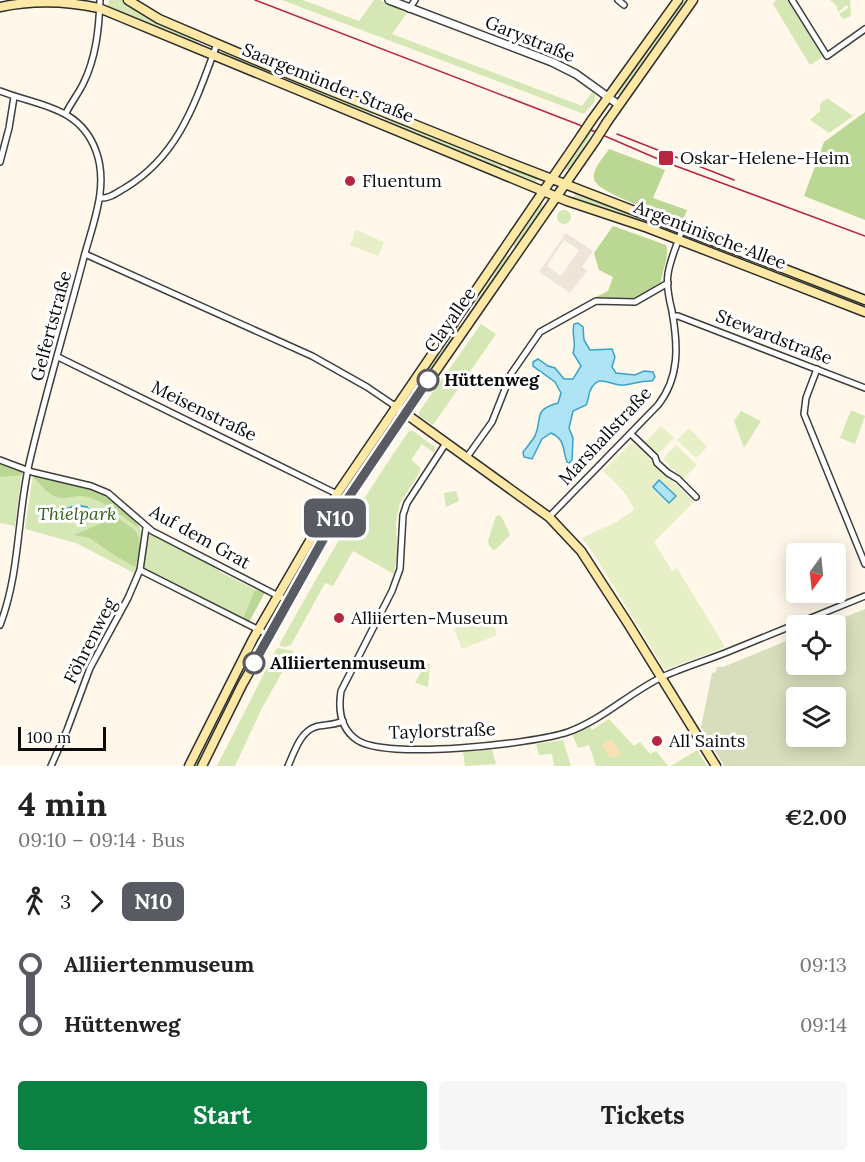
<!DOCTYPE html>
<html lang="en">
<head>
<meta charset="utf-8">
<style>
	body { margin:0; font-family:Lora,serif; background:#f6f6f6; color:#222; height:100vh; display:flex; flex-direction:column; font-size:22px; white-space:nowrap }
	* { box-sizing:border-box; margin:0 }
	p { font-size:20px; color:#767676 }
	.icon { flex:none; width:33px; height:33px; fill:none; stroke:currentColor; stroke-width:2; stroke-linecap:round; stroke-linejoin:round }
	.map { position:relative; height:766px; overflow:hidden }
	.details { display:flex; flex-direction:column; background:#fff; flex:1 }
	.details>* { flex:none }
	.badge { padding:0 12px; border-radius:9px; font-size:21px; line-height:39px }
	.needle { width:39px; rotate:195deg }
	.tools { position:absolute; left:786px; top:543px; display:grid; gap:12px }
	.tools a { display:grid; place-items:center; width:60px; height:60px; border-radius:6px; background:#fff; box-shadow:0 3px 15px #0003; font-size:30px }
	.scale { position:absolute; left:18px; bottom:15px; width:88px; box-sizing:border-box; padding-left:6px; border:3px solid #0b0b0b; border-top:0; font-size:16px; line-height:21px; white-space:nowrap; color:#0b0b0b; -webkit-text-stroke:4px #fff; paint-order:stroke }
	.map>.badge { position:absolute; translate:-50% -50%; box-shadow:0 0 0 3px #fff }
	.legs { display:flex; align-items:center; gap:9px; height:66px; padding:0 18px; font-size:20px }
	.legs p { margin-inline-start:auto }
	.summary { display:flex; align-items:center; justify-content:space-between; height:102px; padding:0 18px }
	h1 { font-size:33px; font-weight:700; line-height:45px }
	.button { display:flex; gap:12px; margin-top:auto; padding:12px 18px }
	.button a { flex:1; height:69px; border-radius:6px; background:#0b8043; color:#fff; font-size:24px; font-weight:700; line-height:69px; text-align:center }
	.button a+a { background:#f6f6f6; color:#222 }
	ul { padding:0 18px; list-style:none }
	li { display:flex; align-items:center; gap:21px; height:60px; font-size:22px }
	li i { display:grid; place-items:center; width:9px; height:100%; margin:0 8px; background:currentColor }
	li i::after { content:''; width:15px; height:15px; margin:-8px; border:4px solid; border-radius:50%; background:#fff }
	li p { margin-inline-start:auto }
	li:first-child i { background:linear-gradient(#0000 50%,currentColor 0) }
	li:last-child i { background:linear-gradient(currentColor 50%,#0000 0) }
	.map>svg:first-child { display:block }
</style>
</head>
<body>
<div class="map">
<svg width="865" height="766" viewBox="0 0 865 766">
	<rect width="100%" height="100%" fill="#fff7e9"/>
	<g fill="#d5e7b4">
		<polygon points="109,0 122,0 153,20 198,39 196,44 108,8"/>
		<polygon points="282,0 303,0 359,21 374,0 380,0 407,13 392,34 582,106 592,92 595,95 595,101 584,114"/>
		<polygon points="683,0 688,0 621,94 617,95 616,92"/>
		<polygon points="776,0 789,0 823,57 810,65 773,4"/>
		<polygon points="830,0 850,0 851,16 843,19 839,14 848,8 847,5 838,12 836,5"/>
		<polygon points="224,50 272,70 271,74 223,54"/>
		<polygon points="287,77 374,112 374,113 371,115 287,81"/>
		<polygon points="827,98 853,116 829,133 810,120 820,111 820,104"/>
		<polygon points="385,116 502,164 503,166 500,168 385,121"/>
		<polygon points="592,128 594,129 569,171 564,169"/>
		<polygon points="508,167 510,167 538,178 535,182 508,171"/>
		<polygon points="577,191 673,230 673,232 572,199"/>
		<polygon points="540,204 545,206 516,248 512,244"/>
		<circle cx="564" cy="217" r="7"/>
		<polygon points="688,236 865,303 865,308 687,239"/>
		<polygon points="505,254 509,257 475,306 474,303 495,273 495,269"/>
		<polygon points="456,324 461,327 409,402 407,400"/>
		<polygon points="481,324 496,334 433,425 419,416 419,412"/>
		<polygon points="851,410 865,416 855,444 840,438"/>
		<polygon points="741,411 761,421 744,448 734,421"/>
		<polygon points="390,420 395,423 340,504 291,589 286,586 310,543"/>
		<path d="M409,431H413L435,447L434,453L422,444L411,460L420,467V472L400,503L396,522L397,554L394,574L353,551L333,586L325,583L291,645L284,647L279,645C320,571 361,500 409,431Z"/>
		<polygon points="0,463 22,471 15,526 0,523"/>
		<path d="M33,475C69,484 100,487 127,514C134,520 142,527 142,537C143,549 139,563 136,574L76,543L25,529Z"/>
		<polygon points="456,491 459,501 446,507 444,493"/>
		<polygon points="499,515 502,517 510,535 496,549 493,550 489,545 488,541 496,516"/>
		<polygon points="150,532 217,568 220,572 260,592 265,592 249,622 143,568"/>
		<polygon points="415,611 429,616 425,627 410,620"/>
		<polygon points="255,643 260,645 199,766 192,766"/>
		<polygon points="277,648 294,651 262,708 235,766 217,766"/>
		<polygon points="426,663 430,664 428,687 415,683"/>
		<polygon points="609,719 634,746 640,742 650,754 656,751 668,766 596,766 589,745 578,748 572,734 590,727 592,730"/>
		<polygon points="563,740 571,766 554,766 552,754 539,755 536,744"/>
		<polygon points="492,750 496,764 465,766 463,751"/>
		<polygon points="697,750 707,766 671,766"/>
	</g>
	<g fill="#bbd794">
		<polygon points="865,112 865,220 804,196 824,142"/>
		<path d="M609,149L665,170L653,198L687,210L683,221C667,215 597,194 594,179C592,169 604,157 609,149Z"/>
		<path d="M613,226L666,245C670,255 662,271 661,282L636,298L596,297L608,291L613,277L599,270L594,253Z"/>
		<polygon points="0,464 22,471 22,475 0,477"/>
		<path d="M34,475C74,486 119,490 140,529C124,518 108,503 88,497C76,494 70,499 60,498C50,497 40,484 34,478Z"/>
		<path d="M111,514C139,532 145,532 135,567L114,555L90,538L74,535L102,523Z"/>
		<polygon points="255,590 265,592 249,622 243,619"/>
	</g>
	<polygon fill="#f9e1b6" points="612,739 621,754 615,758 609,756 602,745"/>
	<path fill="#d8debc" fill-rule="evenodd" d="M865,609V766H724L701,727L712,673L716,672L717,667H723L796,637V664H836V626L825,625ZM796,698H836V736H796Z"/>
	<g fill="#e6efc6">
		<polygon points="356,230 384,242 378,256 350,245"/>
		<polygon points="661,426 674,438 658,454 645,442"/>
		<polygon points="689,428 707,447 696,458 677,440"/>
		<path d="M632,442L694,502L654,542L672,571L677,568L725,647L665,670L594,554L582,538L618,521L634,510C628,493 616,483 603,471Z"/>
		<polygon points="676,445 697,465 683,479 663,459"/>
		<polygon points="490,615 497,635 462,649 454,629"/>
	</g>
	<path fill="#ede5da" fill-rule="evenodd" d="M566,233L593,251L582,267L587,271L570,293L539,272ZM564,240L579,250L561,276L547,266Z"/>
	<g fill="#afe4f4" stroke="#38a3ca" stroke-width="1.5">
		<path d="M578,323L583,327L584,340L590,350L612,349L615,357L612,367L616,373L635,375L644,371L653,372L655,377L652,381C642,380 634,384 624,385C610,387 599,371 590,391C588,396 589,400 586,405L573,411L569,428L573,438L572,460L569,463L567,462C562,449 566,440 551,433L542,439L532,459L524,457L523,452C527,447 532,441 535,436C543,418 532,410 558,403L561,393L555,382L533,366V362L538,359L548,366L555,368L564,379H573L581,366L573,353C577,343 571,334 574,324Z"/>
		<polygon points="659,480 676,496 669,503 653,487"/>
		<path d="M77,505L87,507L90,512C75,527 64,521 47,513L49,510L59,511Z"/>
	</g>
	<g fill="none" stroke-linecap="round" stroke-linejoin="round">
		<defs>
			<g id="minor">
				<polyline points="618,0 624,5"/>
				<polyline points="792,0 827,56 865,29"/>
				<polyline points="409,9 415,0"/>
				<path d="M0,91C38,106 80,106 96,151C109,186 93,223 84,257C66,326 45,395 29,464C17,518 20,573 0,625"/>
				<path d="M66,113C71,103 78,94 83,84C96,58 99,29 100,0"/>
				<polyline points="0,162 9,128 14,97"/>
				<path d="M100,198C109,199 116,193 125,188C180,155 196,100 217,44"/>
				<polyline points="85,254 312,356 367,387 395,406"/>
				<polyline points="673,316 678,316 865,388"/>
				<polyline points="58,357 337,494"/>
				<polyline points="817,369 806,398 804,414 865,564"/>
				<polyline points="631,434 655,457 657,463 668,473 678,479 696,497"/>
				<path d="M446,443L407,503L403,515L400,569L392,591L341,691C338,710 341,729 357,740C386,760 533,744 568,732C602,720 629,693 662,677C684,667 708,660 730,651C775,633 820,614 865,596"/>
				<polyline points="467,457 492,422 511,374 540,332 596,301 635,302 668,283"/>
				<polyline points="0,460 32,472 91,486 108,493 152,531 288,601"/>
				<path d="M549,517L658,405C680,377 678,345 672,311C669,299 666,286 668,274C670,259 678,243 682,229"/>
				<polyline points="140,570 269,635"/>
				<polyline points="51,766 67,730 90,668 128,598 140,570 146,528"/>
				<path d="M288,766C294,753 300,732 315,727C324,724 332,726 343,721"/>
			</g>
			<polyline id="tertiary" points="389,0 552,62 576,74 619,105"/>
			<g id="secondary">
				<polyline points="128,0 159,19 274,68 508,162 865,300"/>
				<path d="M0,7C33,0 66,1 99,8L567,201L648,228L865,312"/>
				<polyline points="591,121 678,0"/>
				<polyline points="607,122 693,0"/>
				<polyline points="395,406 549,517 581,551 627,622 716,766"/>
				<polyline points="189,766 253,639 337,494 581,136"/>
				<polyline points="202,766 242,685 345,502 595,141"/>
			</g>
		</defs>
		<use href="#minor" stroke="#3e3e3e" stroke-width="8"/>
		<use href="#tertiary" stroke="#3e3e3e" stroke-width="10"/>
		<use href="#secondary" stroke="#2d2d2d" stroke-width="11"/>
		<use href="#minor" stroke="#fff" stroke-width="5"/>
		<use href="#tertiary" stroke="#fff" stroke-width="7"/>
		<use href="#secondary" stroke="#fde8a5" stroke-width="8"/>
		<g stroke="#b72741" stroke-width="1.5">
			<polyline points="255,0 577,124 665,162 865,236"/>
			<polyline points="617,134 734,180"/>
		</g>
		<defs>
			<g id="secondary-bridge">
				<polyline points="581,136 591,121"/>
				<polyline points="595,141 607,122"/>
			</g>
		</defs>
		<use href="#secondary-bridge" stroke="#2d2d2d" stroke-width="11" stroke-linecap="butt"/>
		<use href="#secondary-bridge" stroke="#fde8a5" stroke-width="8"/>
	</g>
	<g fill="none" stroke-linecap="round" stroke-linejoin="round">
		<defs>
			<polyline id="line-1" points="254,663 338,513 428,380"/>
		</defs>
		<use href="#line-1" stroke="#fff" stroke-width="14"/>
		<use href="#line-1" stroke="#595b62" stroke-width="9"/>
	</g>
	<g fill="#b72741" stroke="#fff" stroke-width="2">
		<rect x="658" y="150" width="16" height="16" rx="3"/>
		<circle cx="350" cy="181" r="6"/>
		<circle cx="339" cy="618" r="6"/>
		<circle cx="657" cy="741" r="6"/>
	</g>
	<g fill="#fff" stroke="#595b62" stroke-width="3">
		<circle cx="428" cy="380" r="10"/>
		<circle cx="254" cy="663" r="10"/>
	</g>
	<g text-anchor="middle" stroke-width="6" stroke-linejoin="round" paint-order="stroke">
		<g font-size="18" fill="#0b0b0b" stroke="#fff">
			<text transform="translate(530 39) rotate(22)" y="6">Garystraße</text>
			<text transform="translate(328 83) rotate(22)" y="6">Saargemünder Straße</text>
			<text transform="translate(710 235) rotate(21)" y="6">Argentinische Allee</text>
			<text transform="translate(450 320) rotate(-55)" y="6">Clayallee</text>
			<text transform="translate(51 326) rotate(-75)" y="6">Gelfertstraße</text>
			<text transform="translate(774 337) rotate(21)" y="6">Stewardstraße</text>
			<text transform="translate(204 411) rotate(26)" y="6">Meisenstraße</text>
			<text transform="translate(605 436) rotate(-47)" y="6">Marshallstraße</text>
			<text transform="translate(200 537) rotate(29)" y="6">Auf dem Grat</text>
			<text transform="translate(90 641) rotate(-63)" y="6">Föhrenweg</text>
			<text transform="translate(442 731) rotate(-2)" y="6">Taylorstraße</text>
		</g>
		<g font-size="18" fill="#0b0b0b" stroke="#fff" text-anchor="start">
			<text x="680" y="164">Oskar-Helene-Heim</text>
			<text x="362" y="187">Fluentum</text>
			<text x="351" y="624">Alliierten-Museum</text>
			<text x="669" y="747">All Saints</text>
		</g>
		<g font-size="18" font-weight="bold" fill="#0b0b0b" stroke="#fff" text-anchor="start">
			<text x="444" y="386">Hüttenweg</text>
			<text x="270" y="669">Alliiertenmuseum</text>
		</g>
		<g font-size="18" font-style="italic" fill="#34601d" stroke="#fff">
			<text x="77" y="520">Thielpark</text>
		</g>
	</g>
</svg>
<div class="tools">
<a><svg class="needle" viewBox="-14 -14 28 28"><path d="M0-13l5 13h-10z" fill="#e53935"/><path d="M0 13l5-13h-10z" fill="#767676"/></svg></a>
<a><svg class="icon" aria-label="locate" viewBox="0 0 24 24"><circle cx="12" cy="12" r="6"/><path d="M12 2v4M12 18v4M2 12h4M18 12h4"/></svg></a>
<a><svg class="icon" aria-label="layers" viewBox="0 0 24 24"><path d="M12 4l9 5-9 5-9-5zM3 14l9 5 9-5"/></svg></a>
</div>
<div class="scale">100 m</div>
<b class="badge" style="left:335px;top:518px;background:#595b62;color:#fff">N10</b>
</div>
<section class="details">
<div class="summary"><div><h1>4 min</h1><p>09:10 – 09:14 · Bus</p></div><b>€2.00</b></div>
<div class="legs"><svg class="icon" aria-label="walk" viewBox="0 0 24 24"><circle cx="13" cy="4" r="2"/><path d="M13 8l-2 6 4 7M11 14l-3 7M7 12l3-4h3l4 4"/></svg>3<svg class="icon" aria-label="forward" viewBox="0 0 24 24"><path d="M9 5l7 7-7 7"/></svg><b class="badge" style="background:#595b62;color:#fff">N10</b></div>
<ul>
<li><i style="color:#595b62"></i><b>Alliiertenmuseum</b><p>09:13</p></li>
<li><i style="color:#595b62"></i><b>Hüttenweg</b><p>09:14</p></li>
</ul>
<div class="button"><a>Start</a><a>Tickets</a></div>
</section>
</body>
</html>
